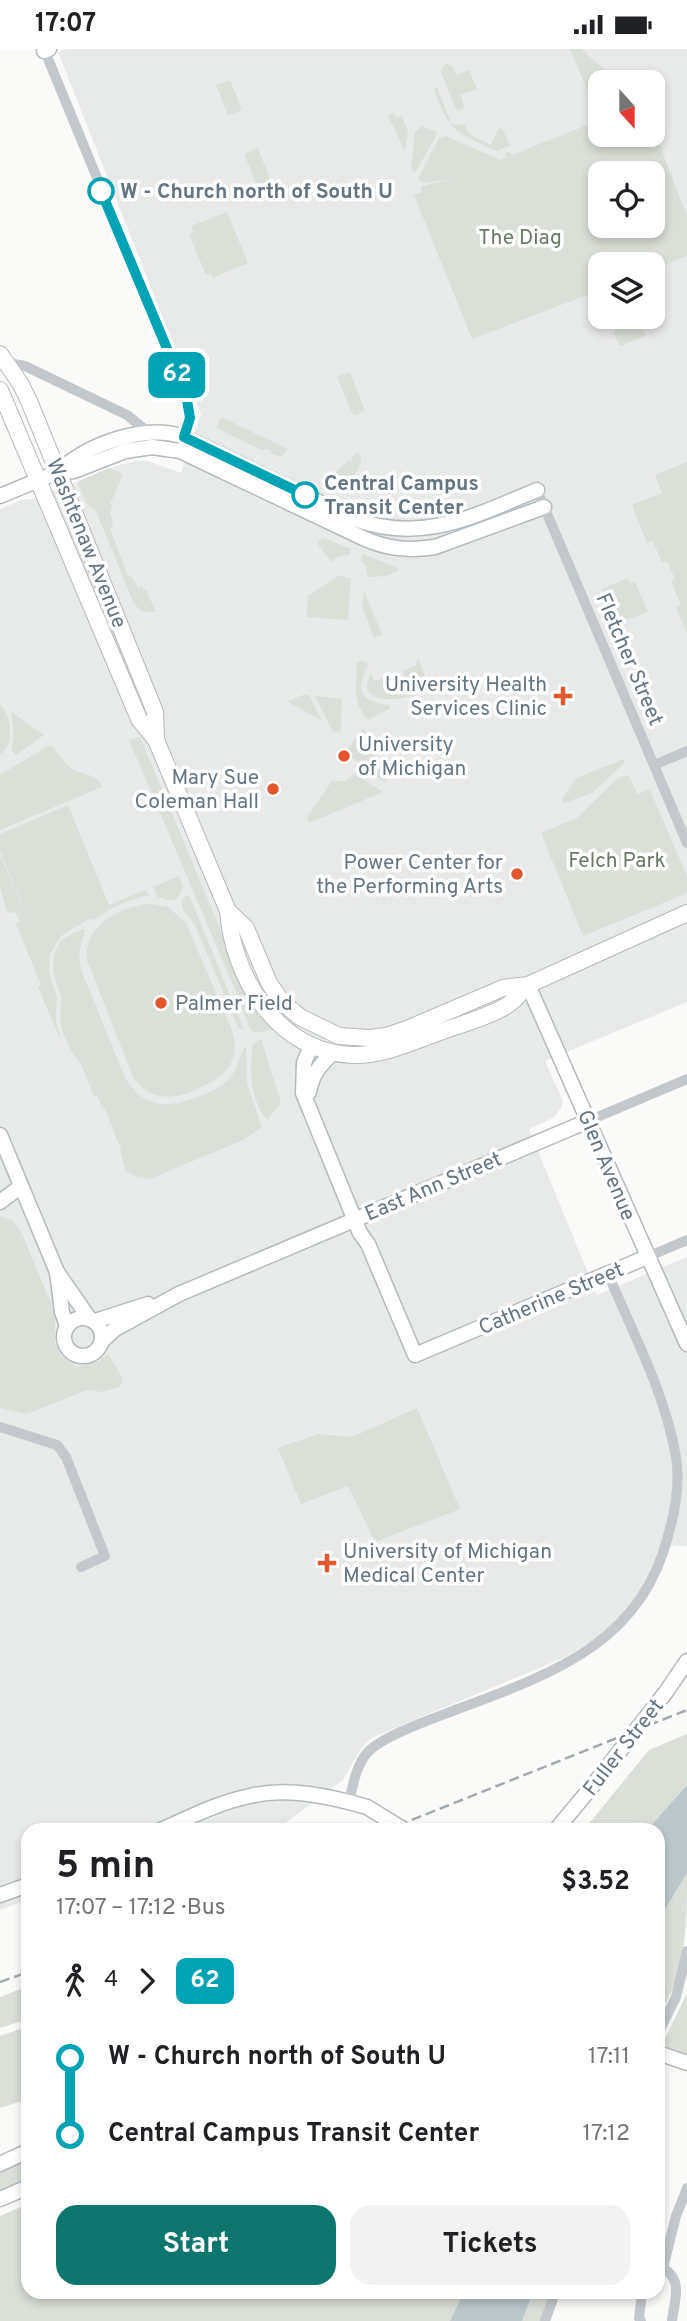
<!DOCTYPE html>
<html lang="en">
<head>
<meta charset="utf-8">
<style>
	body { margin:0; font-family:Overpass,sans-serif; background:#f2f2f2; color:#202124; height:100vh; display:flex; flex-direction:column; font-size:26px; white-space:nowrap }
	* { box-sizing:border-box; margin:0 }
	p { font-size:23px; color:#757577 }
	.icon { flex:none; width:38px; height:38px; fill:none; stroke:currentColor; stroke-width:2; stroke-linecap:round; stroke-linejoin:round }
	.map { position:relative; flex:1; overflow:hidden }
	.details { position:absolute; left:21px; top:1774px; width:644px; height:476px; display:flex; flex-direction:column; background:#fff; border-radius:21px; box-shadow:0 4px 10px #0003 }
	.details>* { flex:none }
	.badge { padding:0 14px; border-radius:10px; font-size:24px; line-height:46px }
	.needle { width:46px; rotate:159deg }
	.controls { position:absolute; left:588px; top:21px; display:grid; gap:14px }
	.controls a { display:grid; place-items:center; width:77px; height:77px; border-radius:14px; background:#fff; box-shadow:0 4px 10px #0003; font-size:35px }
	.map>.badge { position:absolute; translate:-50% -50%; box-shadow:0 0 0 4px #fff }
	.legs { display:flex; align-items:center; gap:10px; height:77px; padding:0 35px; font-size:23px }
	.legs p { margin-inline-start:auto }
	.summary { display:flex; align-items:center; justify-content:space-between; height:119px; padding:0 35px }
	h1 { font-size:38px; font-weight:700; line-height:52px }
	.button { display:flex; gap:14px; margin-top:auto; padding:14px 35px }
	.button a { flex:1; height:80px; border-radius:21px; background:#0f766e; color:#fff; font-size:28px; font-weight:700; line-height:80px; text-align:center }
	.button a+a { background:#f2f2f2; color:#202124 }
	ul { padding:0 35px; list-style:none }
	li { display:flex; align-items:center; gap:24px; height:77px; font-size:26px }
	li i { display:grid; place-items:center; width:10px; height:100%; margin:0 9px; background:currentColor }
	li i::after { content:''; width:18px; height:18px; margin:-9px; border:5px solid; border-radius:50%; background:#fff }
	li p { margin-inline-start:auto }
	li:first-child i { background:linear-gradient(#0000 50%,currentColor 0) }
	li:last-child i { background:linear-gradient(currentColor 50%,#0000 0) }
	.status { display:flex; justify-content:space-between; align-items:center; height:49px; padding:0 35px; background:#fff; direction:ltr }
	.status svg { height:19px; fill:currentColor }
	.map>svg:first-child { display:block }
</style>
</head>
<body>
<div class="status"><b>17:07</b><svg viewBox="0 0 49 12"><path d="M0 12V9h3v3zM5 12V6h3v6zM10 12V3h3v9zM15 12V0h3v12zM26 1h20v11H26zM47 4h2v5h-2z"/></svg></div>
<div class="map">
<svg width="687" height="2272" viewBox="0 0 687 2272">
	<rect width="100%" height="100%" fill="#fafaf8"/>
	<path fill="#e8e9e9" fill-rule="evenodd" d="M66,0H687V953L545,1012L563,1052L562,1057L555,1068L529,1080L597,1246L687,1208V1497L661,1496L646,1533L619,1570L591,1593L561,1610L371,1689L360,1701L343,1731L276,1781L28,1782V1850L0,1861V460L21,451L34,450L115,417L135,412H148L181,424L201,365L58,3ZM600,33H653V86H600ZM600,124H653V177H600ZM600,215H653V268H600Z"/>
	<g fill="#dadfd7" fill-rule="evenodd">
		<polygon points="570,0 581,0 605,21 595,59"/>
		<polygon points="447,15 453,18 456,26 469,21 477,40 461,46 464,59 460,62 456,60 441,23 443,17"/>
		<polygon points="230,31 242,61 228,66 216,36"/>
		<path d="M435,38L438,40L451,75L465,76L469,85L491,96L498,80L502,79L510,97L497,102C456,83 451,85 434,41Z"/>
		<polygon points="394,64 396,69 402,67 408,82 405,103 388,66"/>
		<path d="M600,71V86H653V79L687,167V207L653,221V215H600V241L472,290L414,146L422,143L421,137L454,130L423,134L418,130L439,89L446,87L500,111L508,108L504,105L509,103L512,106ZM653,124V177H600V124Z"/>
		<polygon points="422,77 435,82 437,85 415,124 411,119 415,83"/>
		<polygon points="258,99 269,128 268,135 263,137 256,134 244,105"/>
		<polygon points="227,163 248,214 213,229 211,224 206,226 189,185 193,183 191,177"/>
		<polygon points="621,268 640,273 645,287 620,297 614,284"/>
		<polygon points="350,323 365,361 356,366 353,366 337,328"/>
		<polygon points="221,368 288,400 281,408 271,404 269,400 261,401 216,379"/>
		<path d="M357,404L361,408C360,422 353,432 339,436L335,434L333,426L348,412L352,413V408Z"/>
		<polygon points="687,413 687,585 676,558 681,556 671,532 675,530 667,512 662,514 653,492 647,494 632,456 662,444 655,426"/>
		<polygon points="109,419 123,425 110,455 112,456 110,464 113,474 110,480 128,527 131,527 138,538 142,537 144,541 146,541 156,563 143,563 134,555 96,462 86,454 78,435 79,432"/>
		<polygon points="53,445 115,580 148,664 146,666"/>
		<polygon points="324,489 351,500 349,506 337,508 331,513 318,495 319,491"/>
		<polygon points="363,505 397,519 398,522 386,527 368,528 366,517 361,511"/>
		<polygon points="339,526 351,530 348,571 306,568 308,547"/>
		<polygon points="628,529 630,535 635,533 648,563 619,573 620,577 616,578 602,540"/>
		<polygon points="364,542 382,586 374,589 362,557"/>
		<path d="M419,611L429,637L418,642L419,645C400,652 353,657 371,624L375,632L388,628L394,630L405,626L403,622L417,616L416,612Z"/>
		<path d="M361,612L369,614C355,640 358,652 389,656L390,659L368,671C353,655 356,637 357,614Z"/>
		<polygon points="303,646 309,646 322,672 287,652"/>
		<polygon points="315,647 342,650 341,681 339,684 333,683"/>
		<path d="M0,655C11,667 16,695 0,705Z"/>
		<polygon points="11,663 44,686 16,706 12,701 13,679"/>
		<polygon points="364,679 387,734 386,734 345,703"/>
		<polygon points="140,688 244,937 259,963 273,979 272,981 255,984 250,980 239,950 129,691"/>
		<path d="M50,696C59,703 63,715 74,721C84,726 98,725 102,738L0,781V726Z"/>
		<polygon points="624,710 625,713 592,744 564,754 562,751 576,729"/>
		<polygon points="354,725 383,743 309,774 307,768 332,732 345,732"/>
		<polygon points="628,726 638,745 648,741 651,743 687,827 687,844 583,887 541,784 577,769 617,730"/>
		<path d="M68,756L109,856L146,841L149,847C129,849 109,860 93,871L89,870L61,887L50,905L49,924L57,948L56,973L63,997L38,938L41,936L16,875L20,873L16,864L7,863L0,838V805L35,887L0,802V785Z"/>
		<polygon points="179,827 183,839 177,850 171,852 158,848 153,838"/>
		<polygon points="187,846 190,848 244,981 238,978 195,876 182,859 182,852"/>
		<path d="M150,855L168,858L186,874L231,979C243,1013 224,1029 195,1041C171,1052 150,1051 133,1028L87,911C83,877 120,857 150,855Z"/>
		<path d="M83,880L85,881L79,903L81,921L124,1026C140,1058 166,1061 197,1048C209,1044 221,1039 230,1029C238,1019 239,1006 246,997L247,1035L262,1078L243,1091L150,1130L136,1128L125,1121L120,1098L105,1060L103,1061L97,1046L94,1047L81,1015L70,1001L62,980L60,969L61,948L53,921L54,906L60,893L68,887Z"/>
		<path d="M261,990L281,1054L267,1071C250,1051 249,1019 253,995Z"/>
		<polygon points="0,1167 13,1172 22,1185 55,1264 55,1295 60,1306 77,1318 99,1312 108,1305 122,1328 122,1335 118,1338 101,1343 87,1341 27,1365 0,1359"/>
		<polygon points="417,1359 460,1460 375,1493 348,1437 301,1455 278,1399 318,1385 352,1388"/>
		<polygon points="687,1685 687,1736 647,1781 583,1782 649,1701"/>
		<path d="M687,1824C687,1872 687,1926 658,1966V1872Z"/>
		<polygon points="28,1937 28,1970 0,1979 0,1948"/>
		<polygon points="687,1944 687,2008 667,1999 664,1992"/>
		<polygon points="26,1978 28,1984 28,2050 0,2059 0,1987"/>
		<polygon points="28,2109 28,2132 0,2145 0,2121"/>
		<polygon points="28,2155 28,2244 463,2244 450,2272 0,2272 0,2167"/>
		<polygon points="533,2244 550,2244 540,2272 522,2272"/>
	</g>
	<g fill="#bbc7cb">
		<polygon points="687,1736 687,1824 658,1872 658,1782 647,1781"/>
		<polygon points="463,2244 533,2244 522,2272 450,2272"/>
	</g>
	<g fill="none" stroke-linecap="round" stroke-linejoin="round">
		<defs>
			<g id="secondary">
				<polyline points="44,2 49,0"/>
				<path d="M58,423C88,395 145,374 184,388L354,470C423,495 474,467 537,441"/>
				<path d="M0,447L58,423L74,422L125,402L152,398L180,402L363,489C387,500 409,502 435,498L544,458"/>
				<polyline points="528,936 687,1295"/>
				<polyline points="311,997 304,1014 303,1044 360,1184 368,1195 415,1306 647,1208"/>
				<path d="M309,1043C312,1025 320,1016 333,1004"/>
				<polyline points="0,1086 57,1223 89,1269"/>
				<polyline points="0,1153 20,1138"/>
				<polyline points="57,1223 62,1263 67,1277"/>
				<circle cx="83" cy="1288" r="19"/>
				<polyline points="95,1272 148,1255"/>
				<polyline points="103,1291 115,1280 179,1245 588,1072"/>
				<polyline points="666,1643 687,1612"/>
				<path d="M159,1782C188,1769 219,1753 250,1747C288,1738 329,1747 367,1758"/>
				<polyline points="555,1782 594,1735"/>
				<polyline points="0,1846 28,1836"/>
				<polyline points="658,2004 687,2014"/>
				<polyline points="0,2115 28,2102"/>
				<polyline points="0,2150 28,2138"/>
			</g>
			<g id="primary">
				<polyline points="0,305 20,334 29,352 155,663 156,691"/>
				<path d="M0,341L139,670L156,691L228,862C233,929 278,1003 352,1006C383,1007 412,993 440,983C459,976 494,966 509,955C516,950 522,942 528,936"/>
				<polyline points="228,862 246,879 269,934 282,953 300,968 339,987 369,989 386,987 407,980 503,939 528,936 687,864"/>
			</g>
		</defs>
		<use href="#secondary" stroke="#b3babf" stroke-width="17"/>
		<use href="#primary" stroke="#b5babe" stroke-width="18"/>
		<g stroke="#c3c8cc" stroke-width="10">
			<polyline points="44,0 186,345 190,369 183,392"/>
			<polyline points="8,314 25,317 127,366 148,383"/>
			<polyline points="537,441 687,794"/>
			<polyline points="654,716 687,702"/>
			<polyline points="588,1072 687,1030"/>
			<polyline points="647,1208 687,1191"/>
			<polyline points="0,1378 57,1396 66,1408 105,1507 81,1518"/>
			<path d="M349,1753C353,1736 356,1716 368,1703C384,1686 435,1669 458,1660C551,1625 641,1595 668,1487C675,1463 680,1433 676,1408C665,1344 633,1284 608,1225"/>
			<polyline points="658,1985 676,1948 687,1902"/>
			<polyline points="663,2219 676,2167 687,2139"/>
			<path d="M659,2221L663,2219C684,2231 674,2252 672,2272"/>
			<polyline points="545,2272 555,2244"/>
			<polyline points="641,2272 639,2269 642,2244"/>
		</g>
		<use href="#secondary" stroke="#fff" stroke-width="14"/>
		<use href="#primary" stroke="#fff" stroke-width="16"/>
		<g stroke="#a2aab0" stroke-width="2.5" stroke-dasharray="10 5" stroke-linecap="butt">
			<polyline points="384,1782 687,1661"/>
			<polyline points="0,1933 28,1923"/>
		</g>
		<defs>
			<g id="secondary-bridge">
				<polyline points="594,1735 666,1643"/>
				<polyline points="367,1758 403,1780"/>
			</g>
		</defs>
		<use href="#secondary-bridge" stroke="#b3babf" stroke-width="17" stroke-linecap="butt"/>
		<use href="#secondary-bridge" stroke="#fff" stroke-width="14"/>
	</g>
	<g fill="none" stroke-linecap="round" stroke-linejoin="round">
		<defs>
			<polyline id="line-1" points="101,142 186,345 190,369 184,388 305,446"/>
		</defs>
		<use href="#line-1" stroke="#fff" stroke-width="16"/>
		<use href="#line-1" stroke="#00a3b4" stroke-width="10"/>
	</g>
	<g fill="#fff" stroke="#00a3b4" stroke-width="3.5">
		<circle cx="101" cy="142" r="12"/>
		<circle cx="305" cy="446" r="12"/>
	</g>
	<g fill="#e4572e" stroke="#fff" stroke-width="2.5">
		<path d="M559.5 636.5h7v7h7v7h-7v7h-7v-7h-7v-7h7z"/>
		<circle cx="344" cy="707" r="7"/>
		<circle cx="273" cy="740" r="7"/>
		<circle cx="517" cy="825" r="7"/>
		<circle cx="161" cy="954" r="7"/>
		<path d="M323.5 1503.5h7v7h7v7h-7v7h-7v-7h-7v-7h7z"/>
	</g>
	<g text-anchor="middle" stroke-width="7" stroke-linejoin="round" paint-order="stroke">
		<g font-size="21" font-weight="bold" fill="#657683" stroke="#fff" text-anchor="start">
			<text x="120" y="149">W - Church north of South U</text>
			<text x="324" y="441">Central Campus<tspan x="324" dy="24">Transit Center</tspan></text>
		</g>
		<g font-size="21" fill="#687a64" stroke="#fff">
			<text x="520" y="195">The Diag</text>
			<text x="617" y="818">Felch Park</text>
		</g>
		<g font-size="21" fill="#657683" stroke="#fff">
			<text transform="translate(87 494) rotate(68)" y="7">Washtenaw Avenue</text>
			<text transform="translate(630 610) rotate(67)" y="7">Fletcher Street</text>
			<text transform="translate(607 1116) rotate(67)" y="7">Glen Avenue</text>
			<text transform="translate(433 1137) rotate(-23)" y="7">East Ann Street</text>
			<text transform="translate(551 1249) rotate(-23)" y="7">Catherine Street</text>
			<text transform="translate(623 1698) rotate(-52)" y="7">Fuller Street</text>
		</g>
		<g font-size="21" fill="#657683" stroke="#fff" text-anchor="end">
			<text x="547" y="642">University Health<tspan x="547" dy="24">Services Clinic</tspan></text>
			<text x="358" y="702" text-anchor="start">University<tspan x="358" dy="24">of Michigan</tspan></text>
			<text x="259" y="735">Mary Sue<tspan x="259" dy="24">Coleman Hall</tspan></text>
			<text x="503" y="820">Power Center for<tspan x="503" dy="24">the Performing Arts</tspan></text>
			<text x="175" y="961" text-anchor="start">Palmer Field</text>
			<text x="343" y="1509" text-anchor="start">University of Michigan<tspan x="343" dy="24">Medical Center</tspan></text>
		</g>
	</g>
</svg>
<div class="controls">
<a><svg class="needle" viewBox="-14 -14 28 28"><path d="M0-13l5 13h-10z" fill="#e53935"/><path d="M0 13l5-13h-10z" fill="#757577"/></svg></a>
<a><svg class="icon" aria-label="locate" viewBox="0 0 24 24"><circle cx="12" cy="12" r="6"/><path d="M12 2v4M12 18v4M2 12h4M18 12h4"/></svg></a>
<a><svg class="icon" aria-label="layers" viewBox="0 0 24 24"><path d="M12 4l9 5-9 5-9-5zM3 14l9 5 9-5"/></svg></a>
</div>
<b class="badge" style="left:177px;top:326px;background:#00a3b4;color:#fff">62</b>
<section class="details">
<div class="summary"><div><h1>5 min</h1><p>17:07 – 17:12 · Bus</p></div><b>$3.52</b></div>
<div class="legs"><svg class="icon" aria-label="walk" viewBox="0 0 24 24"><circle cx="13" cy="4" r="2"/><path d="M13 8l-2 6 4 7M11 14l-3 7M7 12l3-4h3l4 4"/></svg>4<svg class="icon" aria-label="forward" viewBox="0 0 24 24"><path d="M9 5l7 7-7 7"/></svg><b class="badge" style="background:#00a3b4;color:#fff">62</b></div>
<ul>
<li><i style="color:#00a3b4"></i><b>W - Church north of South U</b><p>17:11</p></li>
<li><i style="color:#00a3b4"></i><b>Central Campus Transit Center</b><p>17:12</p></li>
</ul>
<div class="button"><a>Start</a><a>Tickets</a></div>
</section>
</div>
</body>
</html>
